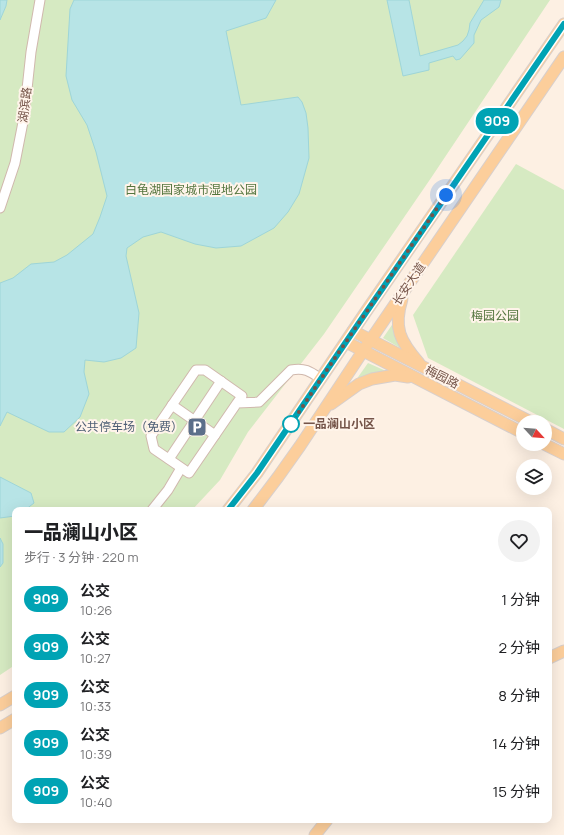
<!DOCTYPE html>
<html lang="zh">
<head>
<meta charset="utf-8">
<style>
	body { margin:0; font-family:Manrope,"Noto Sans SC",sans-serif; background:#f2f2f2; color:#202124; height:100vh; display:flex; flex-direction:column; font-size:15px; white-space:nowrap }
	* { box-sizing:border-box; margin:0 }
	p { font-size:13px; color:#757577 }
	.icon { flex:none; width:22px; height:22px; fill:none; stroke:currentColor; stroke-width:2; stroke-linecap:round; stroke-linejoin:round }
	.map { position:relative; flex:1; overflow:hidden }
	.side { position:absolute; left:12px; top:507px; width:540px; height:316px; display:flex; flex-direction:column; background:#fff; border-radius:8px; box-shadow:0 4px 16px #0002 }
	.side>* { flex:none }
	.badge { padding:0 8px; border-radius:13px; font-size:14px; line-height:26px }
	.needle { width:26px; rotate:116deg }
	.tools { position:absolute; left:516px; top:415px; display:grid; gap:8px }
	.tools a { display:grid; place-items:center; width:36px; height:36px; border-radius:50%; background:#fff; box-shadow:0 4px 16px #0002; font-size:20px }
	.you { position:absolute; width:20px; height:20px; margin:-10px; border:3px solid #fff; border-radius:50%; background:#1a73e8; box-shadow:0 0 0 6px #1a73e833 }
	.map>.badge { position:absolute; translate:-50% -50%; box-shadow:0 0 0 2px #fff }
	.round { display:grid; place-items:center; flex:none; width:42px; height:42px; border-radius:21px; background:#f2f2f2 }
	.headline { display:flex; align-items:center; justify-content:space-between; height:68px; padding:0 12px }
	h1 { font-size:19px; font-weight:800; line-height:30px }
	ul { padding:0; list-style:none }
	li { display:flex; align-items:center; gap:12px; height:48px; padding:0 12px }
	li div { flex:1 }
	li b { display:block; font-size:15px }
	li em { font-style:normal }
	li .badge { min-width:44px; font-weight:700; text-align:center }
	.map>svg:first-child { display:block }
</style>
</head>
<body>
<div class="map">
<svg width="564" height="835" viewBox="0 0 564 835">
	<rect width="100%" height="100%" fill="#fdf0e3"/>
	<g fill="#d6eac2">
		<polygon points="7,0 550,0 431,178 324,334 248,432 220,480 192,510 15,510 15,665 0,675 0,20 6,6"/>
		<polygon points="516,164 564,190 564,429 428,358 413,315"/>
		<polygon points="394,322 402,349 383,338"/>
		<polygon points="368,363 386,371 356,380"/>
	</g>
	<g fill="#b7e4e6" stroke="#9ed5d8">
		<polygon points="0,0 7,0 6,6 0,20"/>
		<polygon points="74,0 276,0 266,18 226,31 241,105 298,97 302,102 306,113 308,128 309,158 299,194 288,212 274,228 241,246 216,248 195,244 161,232 143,237 127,248 126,256 139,313 136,348 121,358 104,362 85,360 84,372 89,394 80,417 64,432 49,432 7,412 0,426 0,283 13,278 31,264 54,262 67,255 93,234 100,217 107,196 96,152 87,125 72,100 66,76 70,9"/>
		<polygon points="387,0 409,0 420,56 458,45 463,41 467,36 469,30 470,23 484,0 501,0 499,7 481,20 474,35 474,43 460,59 456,60 453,56 429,63 429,70 403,76"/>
		<polygon points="0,477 31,493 34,503 25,510 15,510 15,516 0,518"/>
		<polygon points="0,538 3,544 3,563 0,567"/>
	</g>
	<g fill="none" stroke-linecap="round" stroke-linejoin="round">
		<defs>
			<g id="minor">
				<polyline points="0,208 15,163 24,117 31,52 40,0"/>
				<path d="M237,403L242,396L205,370H196L151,436L154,449L189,473L237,403L259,402L291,370C305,367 311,372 321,379"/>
				<polyline points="172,405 215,435"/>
				<polyline points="169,459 221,381"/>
				<polyline points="152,510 168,490 181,468"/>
			</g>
			<g id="major">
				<path d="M402,299C393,328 400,341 419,363"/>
				<polyline points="353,331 531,422"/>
				<polyline points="346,342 523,433"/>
				<polyline points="331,404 359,384 372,379 395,375 408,377"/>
				<polyline points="545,429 564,439"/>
				<polyline points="544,444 564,454"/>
				<polyline points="228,510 257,473 365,313 564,24"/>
				<polyline points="253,510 278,477 300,446 363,351 564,57"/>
				<polyline points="549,658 564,651"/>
				<polyline points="0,705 15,696"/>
				<polyline points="0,728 15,719"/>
				<polyline points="315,835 327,820"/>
			</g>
		</defs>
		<use href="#minor" stroke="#d0b8ad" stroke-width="11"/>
		<use href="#major" stroke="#d8cfcc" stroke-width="13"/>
		<use href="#minor" stroke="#fff" stroke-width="9"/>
		<use href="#major" stroke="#fcce9b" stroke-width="11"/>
	</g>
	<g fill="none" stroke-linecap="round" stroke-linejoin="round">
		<defs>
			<polyline id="line" points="228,510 257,473 365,314 564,24"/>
		</defs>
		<use href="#line" stroke="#fff" stroke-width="9"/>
		<use href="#line" stroke="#00a3b4" stroke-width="6"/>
		<polyline stroke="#755449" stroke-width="4" stroke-dasharray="0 7.2" points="291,424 337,355 446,195"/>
	</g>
	<defs>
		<symbol id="parking-square" viewBox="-11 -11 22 22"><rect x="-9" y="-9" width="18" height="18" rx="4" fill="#5c6f8a" stroke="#fff4ea"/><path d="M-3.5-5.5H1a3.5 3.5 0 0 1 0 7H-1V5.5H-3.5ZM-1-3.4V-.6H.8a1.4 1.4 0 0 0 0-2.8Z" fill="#fff"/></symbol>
	</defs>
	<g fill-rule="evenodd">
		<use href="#parking-square" x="186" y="416" width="22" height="22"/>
	</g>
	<circle fill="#fff" stroke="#00a3b4" stroke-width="2" cx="291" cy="424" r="8"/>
	<g text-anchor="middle" stroke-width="4" stroke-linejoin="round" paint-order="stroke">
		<g font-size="12" fill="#755449" stroke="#fff4ea">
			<text transform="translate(25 105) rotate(-83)" y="4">湖滨路</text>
			<text transform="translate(409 284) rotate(-56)" y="4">长安大道</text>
			<text transform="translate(442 377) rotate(27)" y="4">梅园路</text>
		</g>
		<g font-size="12" fill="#54753e" stroke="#fff4ea">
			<text x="191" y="194">白龟湖国家城市湿地公园</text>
			<text x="495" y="320">梅园公园</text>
		</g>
		<g font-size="12" font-weight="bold" fill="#755449" stroke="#fff4ea" text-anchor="start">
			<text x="303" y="428">一品澜山小区</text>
		</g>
		<g font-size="12" fill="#4e5e75" stroke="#fff4ea" text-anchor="end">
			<text x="183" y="431">公共停车场（免费）</text>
		</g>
	</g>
</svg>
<div class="tools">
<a><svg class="needle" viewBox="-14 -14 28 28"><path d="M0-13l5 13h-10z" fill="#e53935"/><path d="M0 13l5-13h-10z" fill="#757577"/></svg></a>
<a><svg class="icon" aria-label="layers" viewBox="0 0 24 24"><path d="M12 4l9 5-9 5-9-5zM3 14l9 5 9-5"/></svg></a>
</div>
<div class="you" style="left:446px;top:195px"></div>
<b class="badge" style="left:497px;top:121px;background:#00a3b4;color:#fff">909</b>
<section class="side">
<div class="headline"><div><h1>一品澜山小区</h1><p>步行 · 3 分钟 · 220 m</p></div><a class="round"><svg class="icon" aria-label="heart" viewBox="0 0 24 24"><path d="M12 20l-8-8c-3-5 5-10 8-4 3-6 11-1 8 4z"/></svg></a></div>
<ul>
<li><span class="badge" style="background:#00a3b4;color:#fff">909</span><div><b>公交</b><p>10:26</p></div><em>1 分钟</em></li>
<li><span class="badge" style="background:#00a3b4;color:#fff">909</span><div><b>公交</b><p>10:27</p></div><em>2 分钟</em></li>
<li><span class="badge" style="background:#00a3b4;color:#fff">909</span><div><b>公交</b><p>10:33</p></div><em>8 分钟</em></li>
<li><span class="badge" style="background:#00a3b4;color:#fff">909</span><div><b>公交</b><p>10:39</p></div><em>14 分钟</em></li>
<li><span class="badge" style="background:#00a3b4;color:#fff">909</span><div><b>公交</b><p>10:40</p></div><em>15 分钟</em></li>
</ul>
</section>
</div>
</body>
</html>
